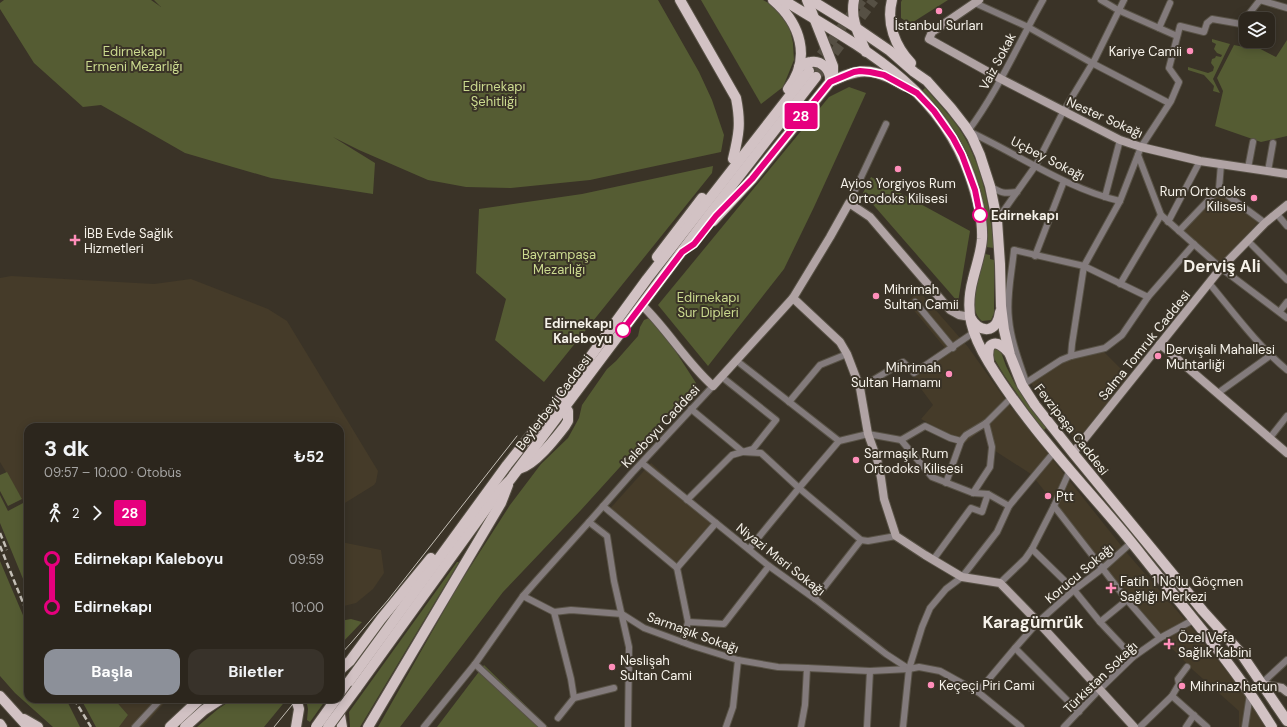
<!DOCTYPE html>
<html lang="tr">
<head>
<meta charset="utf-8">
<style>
	body { margin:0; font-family:"DM Sans",sans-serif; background:#38322a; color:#f1f3f6; height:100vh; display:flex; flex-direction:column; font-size:15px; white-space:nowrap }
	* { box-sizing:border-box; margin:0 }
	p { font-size:13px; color:#a6a5a4 }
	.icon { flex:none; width:22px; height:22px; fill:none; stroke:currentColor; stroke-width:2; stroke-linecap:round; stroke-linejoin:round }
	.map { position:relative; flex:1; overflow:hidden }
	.side { position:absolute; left:24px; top:423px; width:320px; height:280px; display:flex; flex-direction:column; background:#2c261d; border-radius:12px; box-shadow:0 2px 10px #0003,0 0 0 1px #48433b }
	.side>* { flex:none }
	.badge { padding:0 8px; border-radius:3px; font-size:14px; line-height:26px }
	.tools { position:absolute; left:1239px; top:12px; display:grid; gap:8px }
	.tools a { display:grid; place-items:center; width:36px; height:36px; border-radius:8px; background:#2c261d; box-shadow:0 2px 10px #0003,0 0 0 1px #48433b; font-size:20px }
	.map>.badge { position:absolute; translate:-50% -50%; box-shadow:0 0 0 2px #fff }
	.legs { display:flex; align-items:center; gap:6px; height:44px; padding:0 20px; font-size:13px }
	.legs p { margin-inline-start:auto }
	.headline { display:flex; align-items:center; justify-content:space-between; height:68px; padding:0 20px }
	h1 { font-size:22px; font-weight:700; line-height:30px }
	.action { display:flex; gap:8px; margin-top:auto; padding:8px 20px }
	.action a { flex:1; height:46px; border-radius:12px; background:#8c9099; color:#fff; font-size:16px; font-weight:700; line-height:46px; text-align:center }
	.action a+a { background:#38322a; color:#f1f3f6 }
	ul { padding:0 20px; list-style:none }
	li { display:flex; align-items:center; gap:14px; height:48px; font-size:15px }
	li i { display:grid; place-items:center; width:6px; height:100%; margin:0 5px; background:currentColor }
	li i::after { content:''; width:10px; height:10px; margin:-5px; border:3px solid; border-radius:50%; background:#2c261d }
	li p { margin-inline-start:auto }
	li:first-child i { background:linear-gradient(#0000 50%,currentColor 0) }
	li:last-child i { background:linear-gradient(currentColor 50%,#0000 0) }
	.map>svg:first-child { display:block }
</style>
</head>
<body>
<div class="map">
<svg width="1287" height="727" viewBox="0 0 1287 727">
	<rect width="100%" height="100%" fill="#3a3327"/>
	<g fill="#453b29">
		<polygon points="1218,191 1258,222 1221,264 1182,230"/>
		<polygon points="11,276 154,284 191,279 268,309 287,321 378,471 376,482 374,485 340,506 340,427 28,427 28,509 0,462 0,278"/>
		<polygon points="919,291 968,347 1010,406 1127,553 1192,628 1244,693 1265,727 1239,727 1239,711 1193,670 1159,635 1031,474 989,447 984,428 965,443 921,419 933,405 913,378 945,356 945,348 907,302"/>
		<polygon points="1104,352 1129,377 1076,441 1030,382 1068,358"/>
		<polygon points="651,463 716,521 676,563 607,512"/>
		<polygon points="340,540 341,542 381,550 384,573 373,589 356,603 340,607"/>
		<polygon points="114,699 168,699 143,727 119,727 128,715"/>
	</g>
	<g fill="#555c33">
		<polygon points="4,0 151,0 161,7 154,0 658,0 699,72 712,100 724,135 721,152 590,180 511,188 466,187 428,180 359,150 333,137 375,163 373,194 271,178 185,153 101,105 83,107 34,63 0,9 0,3"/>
		<polygon points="701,0 763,0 774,6 789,25 793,43 794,60 783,87 761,104"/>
		<polygon points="902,0 948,0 910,24 901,18 901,2"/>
		<polygon points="1212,39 1230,44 1213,79 1220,93 1213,91 1214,86 1204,75 1188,70 1188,67 1208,73 1213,71 1214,67 1211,63 1212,59 1215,58 1216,56 1221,57 1222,55 1217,53 1214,49 1216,44 1212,42"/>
		<polygon points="1287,40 1287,136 1261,142 1215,126 1223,91 1217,78 1234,45 1244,47 1247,42 1276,57"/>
		<polygon points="849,87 866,93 814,207 784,269 708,366 658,305 829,97"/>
		<path d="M925,88C938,103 952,117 962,133C983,168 990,208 994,248L986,247L979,191L969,160L951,127L934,104L922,91Z"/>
		<polygon points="713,166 712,173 544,382 495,340 506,299 476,273 479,209 582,194"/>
		<polygon points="871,177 970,231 958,302 863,193"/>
		<path d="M985,254L990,255V259L994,260V313L991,320L982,321C965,308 980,271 985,254Z"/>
		<polygon points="649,318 656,321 696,383 581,510 503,592 400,727 378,727 458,586 510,505 541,464 568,438 579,418 582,405 607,369 616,361 638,336 640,327 644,320"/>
		<polygon points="995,348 1000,349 1006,366 1015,384 1025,399 1047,427 1043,431 1004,375 992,355 992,351"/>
		<polygon points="7,472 22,499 8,506 0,491 0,475"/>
		<polygon points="0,495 8,511 25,502 28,509 28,591 0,523"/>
		<polygon points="0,561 28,627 28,699 66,699 80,727 53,727 15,693 0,676"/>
		<polygon points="457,562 459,562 360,727 350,727 349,712"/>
		<polygon points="351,619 362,622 340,645 340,621"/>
		<polygon points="484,665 548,727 437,727"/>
		<polygon points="81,699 114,699 128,715 119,727 96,727"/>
		<polygon points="233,699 287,699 264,727 197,727 218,709"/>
		<polygon points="306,699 322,699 325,701 310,722 307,720 308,709"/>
	</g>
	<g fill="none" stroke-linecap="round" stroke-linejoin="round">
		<g stroke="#565044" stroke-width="10" stroke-dasharray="10 5" stroke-linecap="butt">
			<polyline points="812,67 862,0"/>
			<polyline points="816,77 874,0"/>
		</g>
		<defs>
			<g id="street">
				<path d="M1043,0C1018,44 998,91 968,131C1018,154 1065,188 1120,201"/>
				<polyline points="1101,0 1118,10 1177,36"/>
				<polyline points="1260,0 1287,8"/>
				<polyline points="975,3 1028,27 1092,63 1169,103"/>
				<polyline points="1159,28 1170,3"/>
				<polyline points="1138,155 1161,215 1221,268 1287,318"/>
				<polyline points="1248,168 1253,142"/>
				<polyline points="1268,171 1273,143"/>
				<path d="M990,186C1001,193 1004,194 1017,192"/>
				<polyline points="1219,189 1265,223"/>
				<polyline points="1105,197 1120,140"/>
				<polyline points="849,203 886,124"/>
				<polyline points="1276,213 1287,226"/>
				<polyline points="997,220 1036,165 1063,112 1095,59 1124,0"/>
				<polyline points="1168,222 1200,161"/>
				<polyline points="1179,231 1219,189 1221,164"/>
				<polyline points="1248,241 1287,280"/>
				<polyline points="1035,256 1064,181"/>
				<path d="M1209,283C1234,313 1257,345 1287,370"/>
				<polyline points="1120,284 1161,215"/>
				<polyline points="915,302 953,348"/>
				<polyline points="1280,311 1287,302"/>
				<polyline points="1071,356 1072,344 1084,266 1120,201 1141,147 1171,101 1179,82 1169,68 1180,26 1204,32 1207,23 1212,19 1241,24 1260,0"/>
				<polyline points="737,361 839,441 868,434 901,440 925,426 950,438 961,441 966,435 986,423 1012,397"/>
				<path d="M1026,382C1019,361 1011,341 1009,319C1006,297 1012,272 1014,250L1084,266L1148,297"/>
				<polyline points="1024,384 1061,360 1071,356 1105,348 1122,335 1148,297 1194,244"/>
				<polyline points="860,388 903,362 914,373 973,333"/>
				<polyline points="1218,393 1271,355"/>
				<polyline points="789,402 820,365 847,354"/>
				<polyline points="691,409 743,452 761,453 799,488 861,540 868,541 896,536"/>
				<polyline points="1269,439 1287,416"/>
				<polyline points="901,440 932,477 973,493 988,494 1009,506"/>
				<polyline points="642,463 769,566 815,599 886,654 909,669"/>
				<polyline points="946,483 961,441"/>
				<polyline points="973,493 990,467 992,447 986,423"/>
				<polyline points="687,500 732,455 753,449 776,420 722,377"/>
				<polyline points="603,506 677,568"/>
				<polyline points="1054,506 1127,600 1160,638"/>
				<polyline points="589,522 607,536 614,581 629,647 628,727"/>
				<polyline points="749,549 799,488 839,441"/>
				<polyline points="1032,549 1074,590 1100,622 1133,657"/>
				<polyline points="933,560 971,508 982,512 988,494"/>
				<polyline points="677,568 688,622 683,642"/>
				<polyline points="677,568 716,523"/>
				<polyline points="1000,583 1025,559 1032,549 1054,506 1070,470"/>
				<polyline points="523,596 554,612 571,610 622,614 644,628 693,646 738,660 778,667 807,668 870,671 909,669 919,667 940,671 978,692 1021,727"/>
				<polyline points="815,599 861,540"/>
				<polyline points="554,612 571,679 574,698"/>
				<polyline points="688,622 724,624 769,566"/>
				<polyline points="1100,622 1127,600"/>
				<polyline points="1015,648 1079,712"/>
				<polyline points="475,664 543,727"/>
				<polyline points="1261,684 1287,660"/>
				<polyline points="978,692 1015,648 1038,622 1074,590 1103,568 1132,542"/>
				<polyline points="1172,696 1207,727"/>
				<polyline points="558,718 574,698 614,688"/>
				<polyline points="135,727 161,699"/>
				<polyline points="424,727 475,664 523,596 537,580 589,522 632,473 713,386"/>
				<polyline points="726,727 733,707 738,660"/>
				<polyline points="801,727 805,705 807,668"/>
				<polyline points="867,727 870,671"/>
				<polyline points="903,727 909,669 922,627 930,608 946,589 962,577 997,532 1009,506 1055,451"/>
				<polyline points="1064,727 1100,689 1133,657 1160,638 1195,619"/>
				<polyline points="1140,727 1172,696 1179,684 1178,679 1187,667"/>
				<polyline points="1186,727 1194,715"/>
				<polyline points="1245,727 1250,694"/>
			</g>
			<g id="secondary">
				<polyline points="979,0 932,32 929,39 1001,79 1120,140 1141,147 1200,161 1287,174"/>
				<polyline points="793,298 840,342 847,354 860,388 868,434 877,459 881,478 884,499 896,536 925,555 962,577 1000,583 1038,622 1134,727"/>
				<path d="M642,305C668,330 686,362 713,386L793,298L830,237L849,203L870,217L950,310L959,315L970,317"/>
				<polyline points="1160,344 1287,453"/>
				<polyline points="1073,453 1221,268 1265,223 1287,205"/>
				<polyline points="1261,684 1282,688 1287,692"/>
			</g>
			<g id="primary">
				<path d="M680,0L736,98C741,123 739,134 733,159"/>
				<path d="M773,0C800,23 812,58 788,89"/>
				<path d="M783,0C859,46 939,86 970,176C977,196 983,218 982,239C981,253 976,266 973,279C964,312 972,335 989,363C1025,422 1073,473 1118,526C1136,547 1152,569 1170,590C1195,621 1221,652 1244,685C1254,698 1263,713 1272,727"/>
				<polyline points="811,0 855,27 890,51 914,72 927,81 951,108 965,126 972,137 980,155 990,186 997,220 1000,264 1001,306 1004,330 1010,355 1022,385 1035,405 1073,453 1203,611 1240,652 1287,721"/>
				<path d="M854,0C850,19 859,35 866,52"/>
				<path d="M892,0C886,23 895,46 911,63"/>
				<path d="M799,67C803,65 806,62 811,62C821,60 831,70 830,80"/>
				<path d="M830,82C849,73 864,67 885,76C892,78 898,83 905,86"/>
				<polyline points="713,221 752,179 830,82 833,76 833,66 807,0"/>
				<polyline points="657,257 702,198"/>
				<path d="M970,317C980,334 997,334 1000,312"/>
				<path d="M989,361C985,341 997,338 1009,353"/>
				<path d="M519,469C535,465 555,439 565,426L568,421V411L561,403"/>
				<polyline points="340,670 350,661 381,619 431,558"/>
				<polyline points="356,689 499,491 510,480 709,215 816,77"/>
				<polyline points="340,694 507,465 558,401 647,279 809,71"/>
				<polyline points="0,696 28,727"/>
				<polyline points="296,699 299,709 296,727"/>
				<polyline points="336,706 340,715 342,727"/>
				<polyline points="24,719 38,727"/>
				<polyline points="0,724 2,727"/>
				<polyline points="170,727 200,699"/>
				<polyline points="185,727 204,710 221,699"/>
				<polyline points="368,727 501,503 508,485"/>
			</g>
		</defs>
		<use href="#street" stroke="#585246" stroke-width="8"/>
		<use href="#secondary" stroke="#585246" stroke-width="10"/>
		<use href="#primary" stroke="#585246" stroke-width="12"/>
		<use href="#street" stroke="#837b7c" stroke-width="6"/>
		<use href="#secondary" stroke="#b0a3a4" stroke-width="8"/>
		<use href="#primary" stroke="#d2c2c4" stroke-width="10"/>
		<g stroke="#c4bfb6" stroke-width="1">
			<polyline points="340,655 351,643 388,600 517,436"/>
			<polyline points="274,727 297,699"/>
		</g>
		<g stroke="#c4bfb6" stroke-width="2.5" stroke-dasharray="6 3" stroke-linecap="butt">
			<polyline points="0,533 7,550"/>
			<polyline points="0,546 28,615"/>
			<polyline points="74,699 91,727"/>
		</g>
		<defs>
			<g id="primary-bridge">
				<polyline points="316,727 336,699"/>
				<polyline points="328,727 356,689"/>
			</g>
		</defs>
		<use href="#primary-bridge" stroke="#585246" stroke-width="12" stroke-linecap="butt"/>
		<use href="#primary-bridge" stroke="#d2c2c4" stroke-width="10"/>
	</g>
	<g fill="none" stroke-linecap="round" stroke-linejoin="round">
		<defs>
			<polyline id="line-1" points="623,330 682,252 694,244 716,216 752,179 830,82 854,72 860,71 870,72 884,75 917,93 934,111 953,138 962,155 975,190 980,215"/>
		</defs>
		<use href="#line-1" stroke="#fff" stroke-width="9"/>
		<use href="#line-1" stroke="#e6007e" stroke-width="6"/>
	</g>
	<g fill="#ff8eba" stroke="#3a3327" stroke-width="1.5">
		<circle cx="939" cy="11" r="4"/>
		<circle cx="1190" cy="51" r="4"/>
		<circle cx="898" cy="169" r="4"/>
		<circle cx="1254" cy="198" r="4"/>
		<path d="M73 234h4v4h4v4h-4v4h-4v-4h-4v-4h4z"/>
		<circle cx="876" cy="296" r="4"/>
		<circle cx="1158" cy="356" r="4"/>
		<circle cx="949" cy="374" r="4"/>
		<circle cx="856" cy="460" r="4"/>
		<circle cx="1048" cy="496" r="4"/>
		<path d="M1109 582h4v4h4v4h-4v4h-4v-4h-4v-4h4z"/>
		<path d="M1167 638h4v4h4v4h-4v4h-4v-4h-4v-4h4z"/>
		<circle cx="612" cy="667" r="4"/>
		<circle cx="931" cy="685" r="4"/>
		<circle cx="1182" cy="686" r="4"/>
	</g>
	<g fill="#fff" stroke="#e6007e" stroke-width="2">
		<circle cx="980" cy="215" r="7"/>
		<circle cx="623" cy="330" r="7"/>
	</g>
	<g text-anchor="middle" stroke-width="4" stroke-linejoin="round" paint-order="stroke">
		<g font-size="13" fill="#f6f2ea" stroke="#3a3327" text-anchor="start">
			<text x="939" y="30" text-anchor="middle">İstanbul Surları</text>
			<text x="1182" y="56" text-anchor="end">Kariye Camii</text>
			<text x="898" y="188" text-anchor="middle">Ayios Yorgiyos Rum<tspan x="898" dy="15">Ortodoks Kilisesi</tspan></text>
			<text x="1246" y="196" text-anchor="end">Rum Ortodoks<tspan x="1246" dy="15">Kilisesi</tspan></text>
			<text x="84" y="238">İBB Evde Sağlık<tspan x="84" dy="15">Hizmetleri</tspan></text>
			<text x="884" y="294">Mihrimah<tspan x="884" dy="15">Sultan Camii</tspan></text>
			<text x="1166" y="354">Dervişali Mahallesi<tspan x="1166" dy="15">Muhtarliği</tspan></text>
			<text x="941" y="372" text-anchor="end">Mihrimah<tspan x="941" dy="15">Sultan Hamamı</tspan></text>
			<text x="864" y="458">Sarmaşık Rum<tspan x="864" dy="15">Ortodoks Kilisesi</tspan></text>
			<text x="1056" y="501">Ptt</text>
			<text x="1120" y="586">Fatih 1 No'lu Göçmen<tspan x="1120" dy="15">Sağlığı Merkezi</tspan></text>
			<text x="1178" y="642">Özel Vefa<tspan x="1178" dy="15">Sağlık Kabini</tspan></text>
			<text x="620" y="665">Neslişah<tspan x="620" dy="15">Sultan Cami</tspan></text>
			<text x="939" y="690">Keçeçi Piri Cami</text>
			<text x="1190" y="691">Mihrinaz hatun</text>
		</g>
		<g font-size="13" fill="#cbda8f" stroke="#3a3327">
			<text x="134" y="56">Edirnekapı<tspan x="134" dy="15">Ermeni Mezarlığı</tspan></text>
			<text x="494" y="91">Edirnekapı<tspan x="494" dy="15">Şehitliği</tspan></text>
			<text x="559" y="259">Bayrampaşa<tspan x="559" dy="15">Mezarlığı</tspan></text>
			<text x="708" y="302">Edirnekapı<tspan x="708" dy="15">Sur Dipleri</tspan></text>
		</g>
		<g font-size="13" fill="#f6f2ea" stroke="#3a3327">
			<text transform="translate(997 61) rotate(-62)" y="5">Vaiz Sokak</text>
			<text transform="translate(1105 117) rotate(24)" y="5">Nester Sokağı</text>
			<text transform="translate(1048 158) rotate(27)" y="5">Uçbey Sokağı</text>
			<text transform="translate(1144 345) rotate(-51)" y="5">Salma Tomruk Caddesi</text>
			<text transform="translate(553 402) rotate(-53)" y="5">Beylerbeyi Caddesi</text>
			<text transform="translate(660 426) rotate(-47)" y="5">Kaleboyu Caddesi</text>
			<text transform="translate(1072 429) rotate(52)" y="5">Fevzipaşa Caddesi</text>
			<text transform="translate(781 559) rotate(38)" y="5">Niyazi Mısri Sokağı</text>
			<text transform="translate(1079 573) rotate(-40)" y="5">Korucu Sokağı</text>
			<text transform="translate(693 632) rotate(20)" y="5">Sarmaşık Sokağı</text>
			<text transform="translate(1100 677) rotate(-44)" y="5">Türkistan Sokağı</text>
		</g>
		<g font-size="13" font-weight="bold" fill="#f6f2ea" stroke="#3a3327" text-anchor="start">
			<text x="991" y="220">Edirnekapı</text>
			<text x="612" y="328" text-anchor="end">Edirnekapı<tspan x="612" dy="15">Kaleboyu</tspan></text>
		</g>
		<g font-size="17" font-weight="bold" fill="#f6f2ea" stroke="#3a3327">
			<text x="1222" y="272">Derviş Ali</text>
			<text x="1033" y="628">Karagümrük</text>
		</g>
	</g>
</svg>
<div class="tools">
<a><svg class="icon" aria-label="layers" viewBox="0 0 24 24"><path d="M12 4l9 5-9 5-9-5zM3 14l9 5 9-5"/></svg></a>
</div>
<b class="badge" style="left:801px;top:116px;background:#e6007e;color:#fff">28</b>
<section class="side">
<div class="headline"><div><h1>3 dk</h1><p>09:57 – 10:00 · Otobüs</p></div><b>₺52</b></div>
<div class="legs"><svg class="icon" aria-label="walk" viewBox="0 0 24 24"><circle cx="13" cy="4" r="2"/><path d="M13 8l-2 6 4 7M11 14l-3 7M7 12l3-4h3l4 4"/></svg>2<svg class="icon" aria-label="forward" viewBox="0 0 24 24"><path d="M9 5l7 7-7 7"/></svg><b class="badge" style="background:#e6007e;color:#fff">28</b></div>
<ul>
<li><i style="color:#e6007e"></i><b>Edirnekapı Kaleboyu</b><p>09:59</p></li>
<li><i style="color:#e6007e"></i><b>Edirnekapı</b><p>10:00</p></li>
</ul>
<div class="action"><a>Başla</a><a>Biletler</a></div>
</section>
</div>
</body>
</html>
